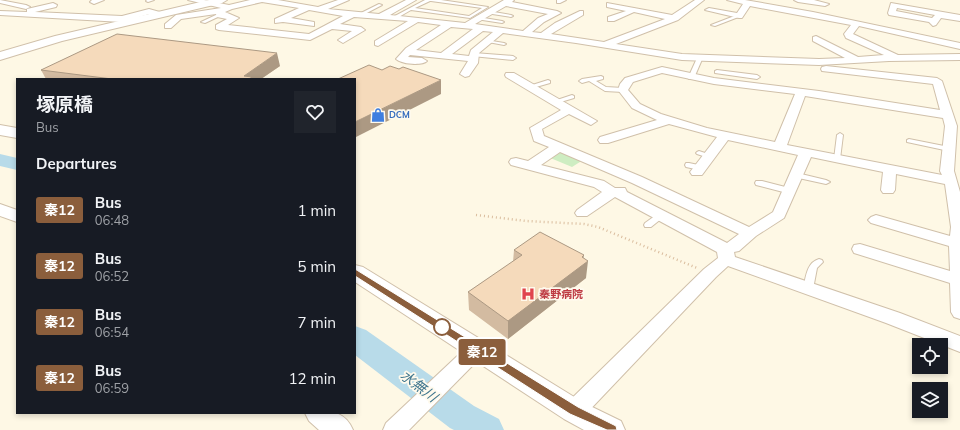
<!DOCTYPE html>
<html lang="en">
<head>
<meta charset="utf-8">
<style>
	body { margin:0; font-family:Mulish,"Noto Sans JP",sans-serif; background:#20242c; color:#f1f3f6; height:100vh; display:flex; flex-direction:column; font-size:15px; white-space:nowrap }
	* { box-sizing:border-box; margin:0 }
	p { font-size:13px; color:#9ea1a6 }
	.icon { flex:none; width:22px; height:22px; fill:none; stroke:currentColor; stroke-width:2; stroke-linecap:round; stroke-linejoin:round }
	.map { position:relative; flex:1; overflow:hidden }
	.panel { position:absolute; left:16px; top:78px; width:340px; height:336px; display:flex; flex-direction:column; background:#171b24; border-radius:0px; box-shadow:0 2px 6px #0003 }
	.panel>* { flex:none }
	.badge { padding:0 8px; border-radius:3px; font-size:14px; line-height:26px }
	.fabs { position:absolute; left:912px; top:338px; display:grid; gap:8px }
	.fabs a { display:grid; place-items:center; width:36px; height:36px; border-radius:0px; background:#171b24; box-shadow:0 2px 6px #0003; font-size:20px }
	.map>.badge { position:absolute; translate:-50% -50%; box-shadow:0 0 0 2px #fff }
	h2 { padding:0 20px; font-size:15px; line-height:36px }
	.round { display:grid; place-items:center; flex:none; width:42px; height:42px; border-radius:0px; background:#20242c }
	.headline { display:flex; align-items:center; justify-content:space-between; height:68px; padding:0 20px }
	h1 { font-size:19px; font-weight:700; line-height:30px }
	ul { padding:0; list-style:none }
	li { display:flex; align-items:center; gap:12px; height:56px; padding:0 20px }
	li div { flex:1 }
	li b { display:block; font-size:15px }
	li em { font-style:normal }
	li .badge { min-width:44px; font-weight:700; text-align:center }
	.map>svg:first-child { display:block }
</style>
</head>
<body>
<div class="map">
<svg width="960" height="430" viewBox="0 0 960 430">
	<rect width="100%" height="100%" fill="#fef8e5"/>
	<polygon fill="#ceedc2" points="557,151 562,151 583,160 572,167 548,157"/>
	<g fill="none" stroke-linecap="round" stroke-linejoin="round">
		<g fill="#b8dbe9" fill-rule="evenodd">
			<polygon points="0,154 17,158 17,170 0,166"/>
			<polygon points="355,326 366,330 474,406 499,419 504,430 454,430 450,428 355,355"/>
		</g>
		<defs>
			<g id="service">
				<polygon points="147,0 154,0 148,2 146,1"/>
				<path d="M425,0H441L488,7L470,18L411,10L397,18L393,17ZM430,1H431L482,8L469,16L415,8Z"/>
				<polygon points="379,4 382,5 361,16 357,15"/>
				<polygon points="488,11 511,15 513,16 511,17 486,13 486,12"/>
				<polygon points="218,14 222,15 205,23 201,22"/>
				<polygon points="737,15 741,16 715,26 711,25"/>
				<polygon points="478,17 502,21 504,22 502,23 476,19 476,17"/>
				<polygon points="486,40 504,43 506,44 504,45 488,42 486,42"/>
				<polygon points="474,53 513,56 516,58 513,60 472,56 471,55"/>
				<polygon points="698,56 703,57 694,78 689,79 688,78"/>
				<polygon points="717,70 757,75 760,77 757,79 715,73 715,71"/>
				<polygon points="601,76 603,77 603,79 596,81 606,87 623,88 626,90 623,92 605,91 589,81 582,83 579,81 582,79"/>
				<polygon points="548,80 550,81 550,83 529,89 526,87"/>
				<polygon points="572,95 574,96 574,98 554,104 551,102"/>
				<polygon points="840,133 843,135 840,159 837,161 834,159 837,135"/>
				<polygon points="909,139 949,147 952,149 949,151 907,142 907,140"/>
				<polygon points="699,151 711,155 712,156 709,158 697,154 696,153 697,152"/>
				<polygon points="686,163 689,163 703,166 704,168 703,170 700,170 686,167 685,165"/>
				<polygon points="794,173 797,173 826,180 830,182 826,184 794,177 793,175"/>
				<polygon points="756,181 762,181 793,189 794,191 790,193 787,193 756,185 755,183"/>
				<polygon points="659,213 665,213 666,215 651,227 645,227 644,225 645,223"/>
				<path d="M819,259L822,260L823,262L817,268L813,289L811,291H805L803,289C806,278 806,263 819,259Z"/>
			</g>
			<g id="minor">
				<polygon points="0,0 26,5 30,7 26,9 0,3"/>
				<polygon points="92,0 104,0 94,4 90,2"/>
				<path d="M188,0H204L229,5L250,0H278L318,7L338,0H349L328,9L379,14L406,0H416L390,15L465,23L504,0H514L512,2L557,11L561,13L544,22L532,32L541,33L555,23L580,11H583V15L551,34L604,42L665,19L634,12L614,21H608V17L626,11L607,7V3L672,15L695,0H704L678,20L616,44L682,54L819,59L845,58L813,41V37L816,36L858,57L884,55L846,38L844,34L851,25L750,6L742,18H739L705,10L709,8L737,13L743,4L727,0H745L813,12L960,43V49L859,26L853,34L898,55L960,54V60L889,61L819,65L682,60L576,43L503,33L479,53L478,63L469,76L465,77L460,74L468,61L410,55L408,57L422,58L427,61C422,66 401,64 396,59L406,48L441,25L418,22L378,46L375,45V41L408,21L354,17L340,24L361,27L365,30L343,43L338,40L352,31L332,29L310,40L219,30L216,29V25L227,19L217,17L216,14L181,19L171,28H165V24L176,15L221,8ZM262,2L299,8L275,19V23L283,22L314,26V22L291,18L309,10L343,16L309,34L228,25L239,18L225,12L232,9ZM506,6L548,14L538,18L523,31L475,24ZM451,27L473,29L441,53L416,50ZM483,31L493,32L471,50L469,56L452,54Z"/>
				<polygon points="557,0 566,0 560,3 557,3"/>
				<polygon points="794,0 814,0 829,4 825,6 798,2"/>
				<polygon points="53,3 57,5 56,7 35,12 122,16 149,9 167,14 163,16 149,14 122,22 0,15 0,11 27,12 27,9"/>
				<path d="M891,3L960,15V21L941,18L936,25L933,26L929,22L889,15L888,13ZM897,8L935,15L932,18L896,11Z"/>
				<path d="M826,66L937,78L942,81L957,126L954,171L960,192V319L954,317L951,312L950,283L854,253L852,249L854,245L860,244L950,271L949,246L871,223L868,220L871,217L876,215L950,236L951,227L945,184L896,174L895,190L893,193H883L881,190L883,172L811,157L784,218L756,236L739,251L734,252L735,257L900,313L960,336V352L886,323L728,266L716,277L582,418L574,420L566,418L563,411L566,404L704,269L718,258L717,252L615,197L587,216H577L575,213L577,210L602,192L594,187L511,165L509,162L511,159L516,158L528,161L549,147L534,141L530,128L561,110L506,77L505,75L506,73H514L597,121L591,125L569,114L542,129L544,136L642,177L749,227L773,212L798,155L728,140L702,175H692L690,172L717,137L669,124L608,143H600L598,140L600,137L657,120L632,108L618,90L620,84L625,78L662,67L714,78L819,91L940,110L933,84L822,71L821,69L822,67ZM662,73L714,84L795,94L775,142L707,128L661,114L640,104L628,90L633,82ZM805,96L943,118L945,126L940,171L942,175L787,145ZM560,152L632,183L739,234L727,243L627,192L625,188H615L604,181L541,165Z"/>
				<polygon points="477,341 484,344 487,349 484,354 409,430 383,430 386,423 470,344"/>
			</g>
			<g id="tertiary">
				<polygon points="209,0 227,0 222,3 62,41 0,60 0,52 55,36"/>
				<polygon points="0,125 17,128 17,138 0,135"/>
				<polygon points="0,204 17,210 17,222 0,216"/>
				<polygon points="355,265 363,267 584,403 621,421 625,430 584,430 564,419 355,282"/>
				<path d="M305,413C327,413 343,407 353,430H319L309,421Z"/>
			</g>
		</defs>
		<use href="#service" stroke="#d0c0aa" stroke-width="2"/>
		<use href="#minor" stroke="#d0c0aa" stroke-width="2"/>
		<use href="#tertiary" stroke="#d0c0aa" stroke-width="2"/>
		<polyline stroke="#dabd9e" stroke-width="2.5" stroke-dasharray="1 3" stroke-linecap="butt" points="476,215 526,221 584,224 598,227 697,268"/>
		<use href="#service" fill="#fff" fill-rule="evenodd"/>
		<use href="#minor" fill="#fff" fill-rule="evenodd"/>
		<use href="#tertiary" fill="#fff" fill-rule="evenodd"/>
	</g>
	<g fill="#d3bba1">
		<polygon points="280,66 261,79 46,79 41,70"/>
		<polygon points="514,250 583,258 586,278 508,339 469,310 468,292 513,262"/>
	</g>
	<g fill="#ac9983">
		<polygon points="277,53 280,66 261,79 244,79 244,76"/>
		<polygon points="441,80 441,94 356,137 355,130 355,122"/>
		<polygon points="584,255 582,265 588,261 586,278 508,339 508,321"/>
	</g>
	<g fill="#f5dabb" stroke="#ac9983">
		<polygon points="117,34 277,53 244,76 252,77 249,79 112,79 41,70"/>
		<polygon points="369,65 382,70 390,66 399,69 403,67 441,80 355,122 355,79 338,79"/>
		<polygon points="540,232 584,255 582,257 588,261 508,321 468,292 522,255 514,250"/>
	</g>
	<polygon fill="#8b5e3c" stroke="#fff" points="355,269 578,407 616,426 617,430 607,430 570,414 352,274 351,272"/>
	<defs>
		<symbol id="shop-bare" viewBox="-9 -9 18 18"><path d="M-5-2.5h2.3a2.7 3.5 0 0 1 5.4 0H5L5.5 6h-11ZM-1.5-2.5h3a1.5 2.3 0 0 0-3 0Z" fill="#3f7fe0" stroke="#fffaed" stroke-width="2.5" paint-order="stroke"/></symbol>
		<symbol id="hospital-bare" viewBox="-9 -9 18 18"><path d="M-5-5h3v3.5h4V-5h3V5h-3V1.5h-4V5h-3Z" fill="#e0444e" stroke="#fffaed" stroke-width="2.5" paint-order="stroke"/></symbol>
	</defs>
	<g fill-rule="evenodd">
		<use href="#shop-bare" x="368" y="105" width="20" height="20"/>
		<use href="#hospital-bare" x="518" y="284" width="20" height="20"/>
	</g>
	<circle fill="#fff" stroke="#8b5e3c" stroke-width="2" cx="442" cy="327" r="8"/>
	<g text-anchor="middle" stroke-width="3.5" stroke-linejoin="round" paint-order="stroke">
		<g font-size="9" font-weight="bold" fill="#366cbe" stroke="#fffaed" text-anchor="start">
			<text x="389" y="118">DCM</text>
		</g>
		<g font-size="11" font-weight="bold" fill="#be3a42" stroke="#fffaed" text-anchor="start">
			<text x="539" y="298">秦野病院</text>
		</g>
		<g font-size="14" font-style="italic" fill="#40768e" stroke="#fffaed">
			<text transform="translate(419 386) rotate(37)" y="5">水無川</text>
		</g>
	</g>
</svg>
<div class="fabs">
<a><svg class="icon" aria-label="locate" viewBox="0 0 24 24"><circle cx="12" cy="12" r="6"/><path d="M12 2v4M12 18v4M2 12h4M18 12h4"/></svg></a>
<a><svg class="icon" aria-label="layers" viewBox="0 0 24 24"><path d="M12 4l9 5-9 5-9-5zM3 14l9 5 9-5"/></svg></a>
</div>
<b class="badge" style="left:482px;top:352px;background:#8b5e3c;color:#fff">秦12</b>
<section class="panel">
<div class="headline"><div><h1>塚原橋</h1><p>Bus</p></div><a class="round"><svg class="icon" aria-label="heart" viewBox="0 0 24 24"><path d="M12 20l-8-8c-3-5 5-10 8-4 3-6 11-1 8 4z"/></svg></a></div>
<h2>Departures</h2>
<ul>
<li><span class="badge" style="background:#8b5e3c;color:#fff">秦12</span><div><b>Bus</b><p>06:48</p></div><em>1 min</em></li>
<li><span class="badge" style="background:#8b5e3c;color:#fff">秦12</span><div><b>Bus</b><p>06:52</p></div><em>5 min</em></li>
<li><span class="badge" style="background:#8b5e3c;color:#fff">秦12</span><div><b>Bus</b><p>06:54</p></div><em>7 min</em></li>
<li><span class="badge" style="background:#8b5e3c;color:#fff">秦12</span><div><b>Bus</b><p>06:59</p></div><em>12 min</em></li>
</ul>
</section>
</div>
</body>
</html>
